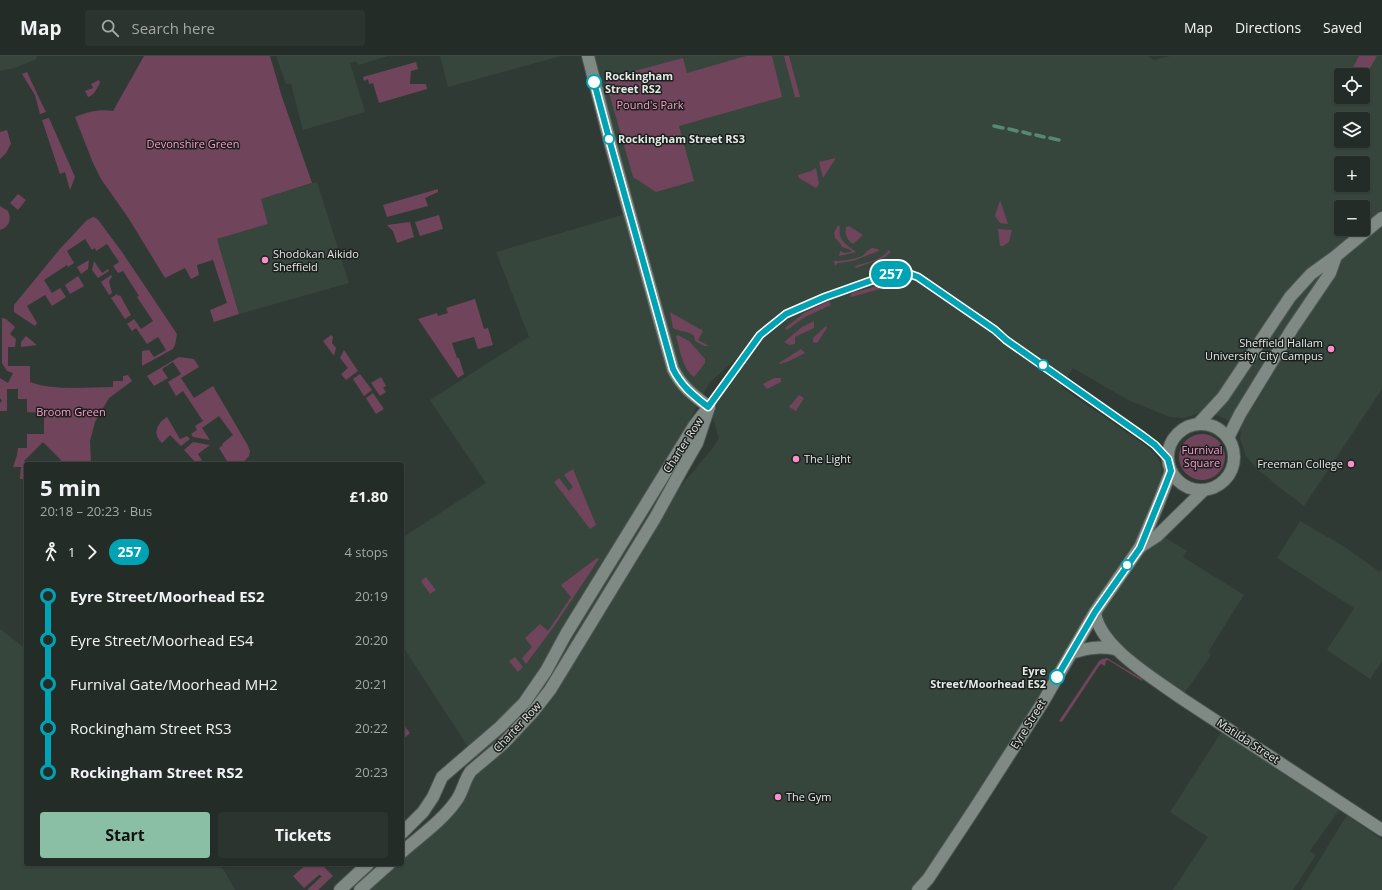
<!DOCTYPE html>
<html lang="en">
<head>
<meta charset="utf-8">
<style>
	body { margin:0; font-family:"Open Sans",sans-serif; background:#2c342f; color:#f1f3f6; height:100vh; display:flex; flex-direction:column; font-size:15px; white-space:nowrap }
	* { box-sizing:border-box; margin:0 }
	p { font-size:13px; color:#a3a7a7 }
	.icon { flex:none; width:22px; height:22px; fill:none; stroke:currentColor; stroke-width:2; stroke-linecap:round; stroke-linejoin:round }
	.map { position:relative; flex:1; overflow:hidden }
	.drawer { position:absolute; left:24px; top:406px; width:380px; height:404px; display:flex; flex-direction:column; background:#242c27; border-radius:4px; box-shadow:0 1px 3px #0004,0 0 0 1px #414844 }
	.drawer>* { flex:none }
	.badge { padding:0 8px; border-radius:13px; font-size:14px; line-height:26px }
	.controls { position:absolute; left:1334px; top:12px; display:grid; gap:8px }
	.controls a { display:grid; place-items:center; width:36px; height:36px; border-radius:4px; background:#242c27; box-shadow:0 1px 3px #0004,0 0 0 1px #414844; font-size:20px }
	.map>.badge { position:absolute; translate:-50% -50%; box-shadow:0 0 0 2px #fff }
	.legs { display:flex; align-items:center; gap:6px; height:44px; padding:0 16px; font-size:13px }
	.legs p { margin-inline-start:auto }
	.overview { display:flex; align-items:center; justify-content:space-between; height:68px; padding:0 16px }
	h1 { font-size:22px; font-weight:700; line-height:30px }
	.button { display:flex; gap:8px; margin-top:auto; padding:8px 16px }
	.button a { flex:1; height:46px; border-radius:4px; background:#8abfa5; color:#111; font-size:16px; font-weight:700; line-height:46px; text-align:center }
	.button a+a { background:#2c342f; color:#f1f3f6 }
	ul { padding:0 16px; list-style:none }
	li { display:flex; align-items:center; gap:14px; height:44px; font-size:15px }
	li i { display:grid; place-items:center; width:6px; height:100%; margin:0 5px; background:currentColor }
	li i::after { content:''; width:10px; height:10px; margin:-5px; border:3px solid; border-radius:50%; background:#242c27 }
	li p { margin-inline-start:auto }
	li:first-child i { background:linear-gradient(#0000 50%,currentColor 0) }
	li:last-child i { background:linear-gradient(currentColor 50%,#0000 0) }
	header { display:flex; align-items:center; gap:24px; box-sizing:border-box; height:56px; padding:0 20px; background:#242c27; border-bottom:1px solid #414844 }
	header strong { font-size:19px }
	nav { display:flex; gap:22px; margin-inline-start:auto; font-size:14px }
	.search { width:280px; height:36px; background:#2c342f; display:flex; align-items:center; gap:10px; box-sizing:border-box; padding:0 14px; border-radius:4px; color:#a3a7a7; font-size:15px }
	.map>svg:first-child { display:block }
</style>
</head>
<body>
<header>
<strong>Map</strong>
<div class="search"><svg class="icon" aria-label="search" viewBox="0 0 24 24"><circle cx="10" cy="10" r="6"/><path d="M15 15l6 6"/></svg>Search here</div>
<nav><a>Map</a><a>Directions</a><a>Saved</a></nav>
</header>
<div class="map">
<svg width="1382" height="834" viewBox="0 0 1382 834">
	<rect width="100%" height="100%" fill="#303a34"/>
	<g fill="#36463d" fill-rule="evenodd">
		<polygon points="0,0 36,0 37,3 14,12 0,15"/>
		<polygon points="276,0 388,0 358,9 356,5 350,7 365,56 303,74 291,28 286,28"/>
		<polygon points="440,0 561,0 448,31"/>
		<path d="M588,0H1147L1154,4L1170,0H1382V333L1304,450L1274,427L1256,412L1246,400L1240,383L1241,371L1207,354L1185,362L1170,361L1128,344L1073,312L1061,331L1145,389L1154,397L1160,406L1162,414L1158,438L1143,467L1164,481L1187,495L1183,501L1244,539L1208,596L1211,599L1181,642L1150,620L1097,564L918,834H360L389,808H402V796L436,765L479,708L402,589V482L486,427L430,344L529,281L496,196L629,157ZM1341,19H1363V41H1341ZM1341,63H1363V85H1341ZM1341,107H1363V129H1341ZM1341,151H1363V173H1341ZM754,287L709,351L719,382L712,393L656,460L688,368L709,327Z"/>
		<polygon points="317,126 349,227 239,258 217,183 268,168 261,143"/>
		<polygon points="1300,465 1343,490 1380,516 1382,513 1382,605 1370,623 1327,594 1354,552 1277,502"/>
		<polygon points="0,573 26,593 26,808 219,808 225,816 235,834 0,834"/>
		<polygon points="1224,672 1339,754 1310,795 1316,799 1293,834 1173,834 1208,781 1170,756"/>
		<polygon points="1347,759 1382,784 1382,834 1301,834"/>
	</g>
	<g fill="#70445b">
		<path d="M144,0H270L282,41L312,127L261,143L268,168L217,183L239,258L214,266L210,254L227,247L213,204L197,209L199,219L191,223L185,212L165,222L129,163L101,123L93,107L75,61C88,56 99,53 113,55Z"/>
		<polygon points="746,0 772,0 782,41 679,70 694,125 656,136 633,121 605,23 683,2 687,17"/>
		<polygon points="784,0 789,0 800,41 795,41"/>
		<polygon points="1359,0 1377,0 1363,24 1363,19 1349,19"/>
		<polygon points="416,6 418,13 411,15 410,28 426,28 427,33 379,47 373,27 369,28 368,23 364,25 363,21"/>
		<polygon points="27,16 40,44 46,56 40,58 35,39 22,18"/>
		<path d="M99,24L100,27C97,32 94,40 88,41L85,35L93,32L91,28Z"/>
		<polygon points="49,62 75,121 70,134 65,116 60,118 42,64"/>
		<polygon points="7,74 11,88 6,97 0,103 0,76"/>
		<polygon points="836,102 823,122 819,106"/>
		<polygon points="816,112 819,128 816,132 799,122 798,119 811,115"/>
		<polygon points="438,133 438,136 425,142 428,150 387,161 383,149"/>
		<polygon points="18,138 26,144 18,154 10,147"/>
		<polygon points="1000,144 1008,168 1000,167 995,160"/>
		<path d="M0,150L8,155C12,164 9,171 0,174Z"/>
		<polygon points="439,159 443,173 420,180 415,166"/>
		<polygon points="93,161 96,162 99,165 122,196 177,278 175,289 173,293 142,310 142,295 149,294 154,301 166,294 158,281 147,288 136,272 132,275 127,268 134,263 141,273 153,265 137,241 139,240 123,215 118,217 113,210 119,206 107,188 96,195 95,192 92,194 85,183 67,195 74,207 68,211 67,209 44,224 52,237 60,232 66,241 52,250 45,239 27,250 37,267 35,270 14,256 14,249 59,194 87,164"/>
		<polygon points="410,166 414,181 397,187 393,175 387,169"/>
		<path d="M838,169L840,171C838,185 846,188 856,196L839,200L840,195L844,197L851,196V194L842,191L840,187L835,182L834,177Z"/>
		<path d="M849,170L863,179L853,188C846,183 845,178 846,171Z"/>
		<polygon points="998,173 1012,174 1009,186 1003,190 1000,190"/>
		<path d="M872,192L878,193L879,195L853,205L838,207L835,210L834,205C842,205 853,204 862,200C866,197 867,194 872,192Z"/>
		<path d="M888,194L891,196L885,201L856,212L855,210C864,207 885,203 888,194Z"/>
		<polygon points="89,204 88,213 81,218 77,211"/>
		<polygon points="94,205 102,217 108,213 109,215 98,222 92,214"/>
		<polygon points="111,219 112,221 109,225 112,237 109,239 101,226"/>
		<polygon points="78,220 84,230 70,238 65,229"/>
		<polygon points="895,225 895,229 851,241 850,240 852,237"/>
		<polygon points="117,238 118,240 120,239 131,259 125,263 111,242"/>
		<polygon points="475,243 484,273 488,272 493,289 478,293 474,281 452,287 457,302 459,302 464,318 458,322 418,263 437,257 438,260 448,257 446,252"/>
		<polygon points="829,245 831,249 805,261 787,274 785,272 804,257"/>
		<path d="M670,256L703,275L698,284L709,290H704L695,285L694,280C687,274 680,276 673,272Z"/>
		<path d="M2,262L6,263L15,271L10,278L16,283L15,291H8V310H30V326C53,335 88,331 113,331V325H123V320L128,319L132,325L109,342L95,366L90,385L91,405L92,408H58L61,404L43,386L24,405L27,408H26V423H20L21,411H13L17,399L18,392H27V378H44V357L27,356V343H18V333H7V355H0V347L2,345L0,342V322L8,327L13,317L7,315L2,307Z"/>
		<polygon points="814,265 814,272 795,281 795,288 789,289 784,286 802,271"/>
		<polygon points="826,270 827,272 817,287 813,286 813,282"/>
		<polygon points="331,279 333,281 332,287 336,292 334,300 323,285"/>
		<path d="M678,279L689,285L705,303V307L694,321C682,312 680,294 676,280Z"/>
		<polygon points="26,280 37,289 21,291 21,286"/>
		<polygon points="801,293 805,297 789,305 780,308 779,307"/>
		<polygon points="344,294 358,315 346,324 341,318 348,312 340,302"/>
		<polygon points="179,301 194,303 199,311 181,322 194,342 213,330 247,388 250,395 249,400 242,408 223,408 227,405 219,392 223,389 222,388 233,379 219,360 202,372 210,384 193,381 191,378 197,374 195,370 203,365 183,335 176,340 168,326 181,318 173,306 162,313 168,322 154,330 147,320"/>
		<polygon points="360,318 372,334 364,340 353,323"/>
		<polygon points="381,321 386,330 383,332 386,336 380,340 371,327"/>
		<polygon points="774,322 781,322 781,326 767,333 763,328"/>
		<polygon points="373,337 384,353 376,358 366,342"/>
		<polygon points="799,339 804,342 796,355 789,351"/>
		<path d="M167,361L180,383L187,380L190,383L181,390L170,379L162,387C152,378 157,367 167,361Z"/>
		<circle cx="1202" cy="401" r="23"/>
		<polygon points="193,386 210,389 198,398 204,408 197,408 184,394"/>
		<polygon points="573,413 596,469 590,473 554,426 559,422 569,435 573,431 564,419"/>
		<polygon points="597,502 599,503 555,569 526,608 522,602 532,591 525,582 540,568 548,575 571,541 561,529"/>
		<polygon points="426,521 436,534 430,538 421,525"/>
		<polygon points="515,601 523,611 518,616 509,605"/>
		<polygon points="1107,602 1142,623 1142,625 1108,604 1106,605 1105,610 1101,608 1099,610 1062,666 1059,665 1099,605 1102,603"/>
		<polygon points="402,667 410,677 402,684"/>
		<polygon points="307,808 321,808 333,820 318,834 307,834 322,820 319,819 304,832 293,820"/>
	</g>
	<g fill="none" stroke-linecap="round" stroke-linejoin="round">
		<g stroke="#578872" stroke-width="3.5">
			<polyline points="994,70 1003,72"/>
			<polyline points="1009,73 1017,75"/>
			<polyline points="1023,76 1030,78"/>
			<polyline points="1036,79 1044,81"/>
			<polyline points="1050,82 1059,84"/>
		</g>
		<defs>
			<g id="tertiary">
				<path d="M588,0L611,90L673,313C682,331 693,339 709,351"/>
				<polyline points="1199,367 1223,341 1290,241 1311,218 1336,200 1382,162"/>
				<circle cx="1201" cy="401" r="33"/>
				<polyline points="1228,382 1240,358 1292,273 1330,217 1336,200"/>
				<polyline points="1140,491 1157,480 1204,434"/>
				<path d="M1095,556C1099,591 1155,623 1181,642L1382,774"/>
				<path d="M1071,597C1088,592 1098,590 1116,593"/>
				<polyline points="402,777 423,756 433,741 442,721 500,671 524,647 546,615 566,578 694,370 704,357"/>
				<path d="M402,796C420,780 442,765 456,745C463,736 464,724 471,715L503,688L532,657L550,634L655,462L682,413L697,387L709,351"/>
				<polyline points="340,834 368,808"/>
				<polyline points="360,834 389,808"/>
				<polyline points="918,834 928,823 975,752 1043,646 1095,556 1140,491 1157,451 1171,415"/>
			</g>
		</defs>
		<use href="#tertiary" stroke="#4d5551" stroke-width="14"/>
		<use href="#tertiary" stroke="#7f8a84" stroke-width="12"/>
	</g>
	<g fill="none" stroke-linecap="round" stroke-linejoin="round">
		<defs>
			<path id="line-1" d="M594,26L611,90L673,313C682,331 693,339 708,351L760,279L786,258L825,241L881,221L899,216L907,217L918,221L995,274L1006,284L1143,380L1155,389L1168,403L1171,415L1164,433L1140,492L1095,556L1057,621"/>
		</defs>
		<use href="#line-1" stroke="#fff" stroke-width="9"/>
		<use href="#line-1" stroke="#00a3b4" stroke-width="6"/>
	</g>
	<g fill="#fff" stroke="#00a3b4" stroke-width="2">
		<circle cx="594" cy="26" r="7"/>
		<circle cx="609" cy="83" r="5"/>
		<circle cx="1043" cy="309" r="5"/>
		<circle cx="1127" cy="509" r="5"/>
		<circle cx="1057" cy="621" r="7"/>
	</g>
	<g fill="#fa8fc8" stroke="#1b201d" stroke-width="1.5">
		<circle cx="265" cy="204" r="4"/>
		<circle cx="1331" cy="293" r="4"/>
		<circle cx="796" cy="403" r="4"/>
		<circle cx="1351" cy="408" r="4"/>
		<circle cx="778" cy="741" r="4"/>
	</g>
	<g text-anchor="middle" stroke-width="3" stroke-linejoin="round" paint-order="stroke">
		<g font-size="11" font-weight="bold" fill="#e4eae6" stroke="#1b201d" text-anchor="start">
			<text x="605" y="24">Rockingham<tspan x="605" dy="13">Street RS2</tspan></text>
			<text x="618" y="87">Rockingham Street RS3</text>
			<text x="1046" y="619" text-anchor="end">Eyre<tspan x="1046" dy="13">Street/Moorhead ES2</tspan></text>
		</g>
		<g font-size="11" fill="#ff9acf" stroke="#1b201d">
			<text x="650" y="53">Pound's Park</text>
			<text x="193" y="92">Devonshire Green</text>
			<text x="71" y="360">Broom Green</text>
			<text x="1202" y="398">Furnival<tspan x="1202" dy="13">Square</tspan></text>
		</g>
		<g font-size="11" fill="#e4eae6" stroke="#1b201d" text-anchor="start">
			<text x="273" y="202">Shodokan Aikido<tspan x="273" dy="13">Sheffield</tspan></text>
			<text x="1323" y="291" text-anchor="end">Sheffield Hallam<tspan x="1323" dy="13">University City Campus</tspan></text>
			<text x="804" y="407">The Light</text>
			<text x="1343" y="412" text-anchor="end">Freeman College</text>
			<text x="786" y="745">The Gym</text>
		</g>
		<g font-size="11" fill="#e4eae6" stroke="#1b201d">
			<text transform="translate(683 389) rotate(-57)" y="4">Charter Row</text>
			<text transform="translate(1028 668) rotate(-58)" y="4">Eyre Street</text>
			<text transform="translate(517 671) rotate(-47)" y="4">Charter Row</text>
			<text transform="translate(1248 685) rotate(33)" y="4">Matilda Street</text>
		</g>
	</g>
</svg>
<div class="controls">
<a><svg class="icon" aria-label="locate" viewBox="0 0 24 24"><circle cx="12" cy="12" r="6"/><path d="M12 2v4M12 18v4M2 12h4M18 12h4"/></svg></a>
<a><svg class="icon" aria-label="layers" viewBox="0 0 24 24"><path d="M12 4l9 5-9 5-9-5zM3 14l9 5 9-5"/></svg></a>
<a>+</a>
<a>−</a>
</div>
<b class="badge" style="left:891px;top:218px;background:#00a3b4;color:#fff">257</b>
<section class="drawer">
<div class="overview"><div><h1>5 min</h1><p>20:18 – 20:23 · Bus</p></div><b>£1.80</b></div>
<div class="legs"><svg class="icon" aria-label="walk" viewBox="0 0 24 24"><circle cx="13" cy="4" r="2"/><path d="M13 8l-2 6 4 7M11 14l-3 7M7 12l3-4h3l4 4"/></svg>1<svg class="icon" aria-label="forward" viewBox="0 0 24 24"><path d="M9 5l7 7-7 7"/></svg><b class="badge" style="background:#00a3b4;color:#fff">257</b><p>4 stops</p></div>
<ul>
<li><i style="color:#00a3b4"></i><b>Eyre Street/Moorhead ES2</b><p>20:19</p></li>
<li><i style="color:#00a3b4"></i><span>Eyre Street/Moorhead ES4</span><p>20:20</p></li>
<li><i style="color:#00a3b4"></i><span>Furnival Gate/Moorhead MH2</span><p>20:21</p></li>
<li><i style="color:#00a3b4"></i><span>Rockingham Street RS3</span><p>20:22</p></li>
<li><i style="color:#00a3b4"></i><b>Rockingham Street RS2</b><p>20:23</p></li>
</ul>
<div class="button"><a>Start</a><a>Tickets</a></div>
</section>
</div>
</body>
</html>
